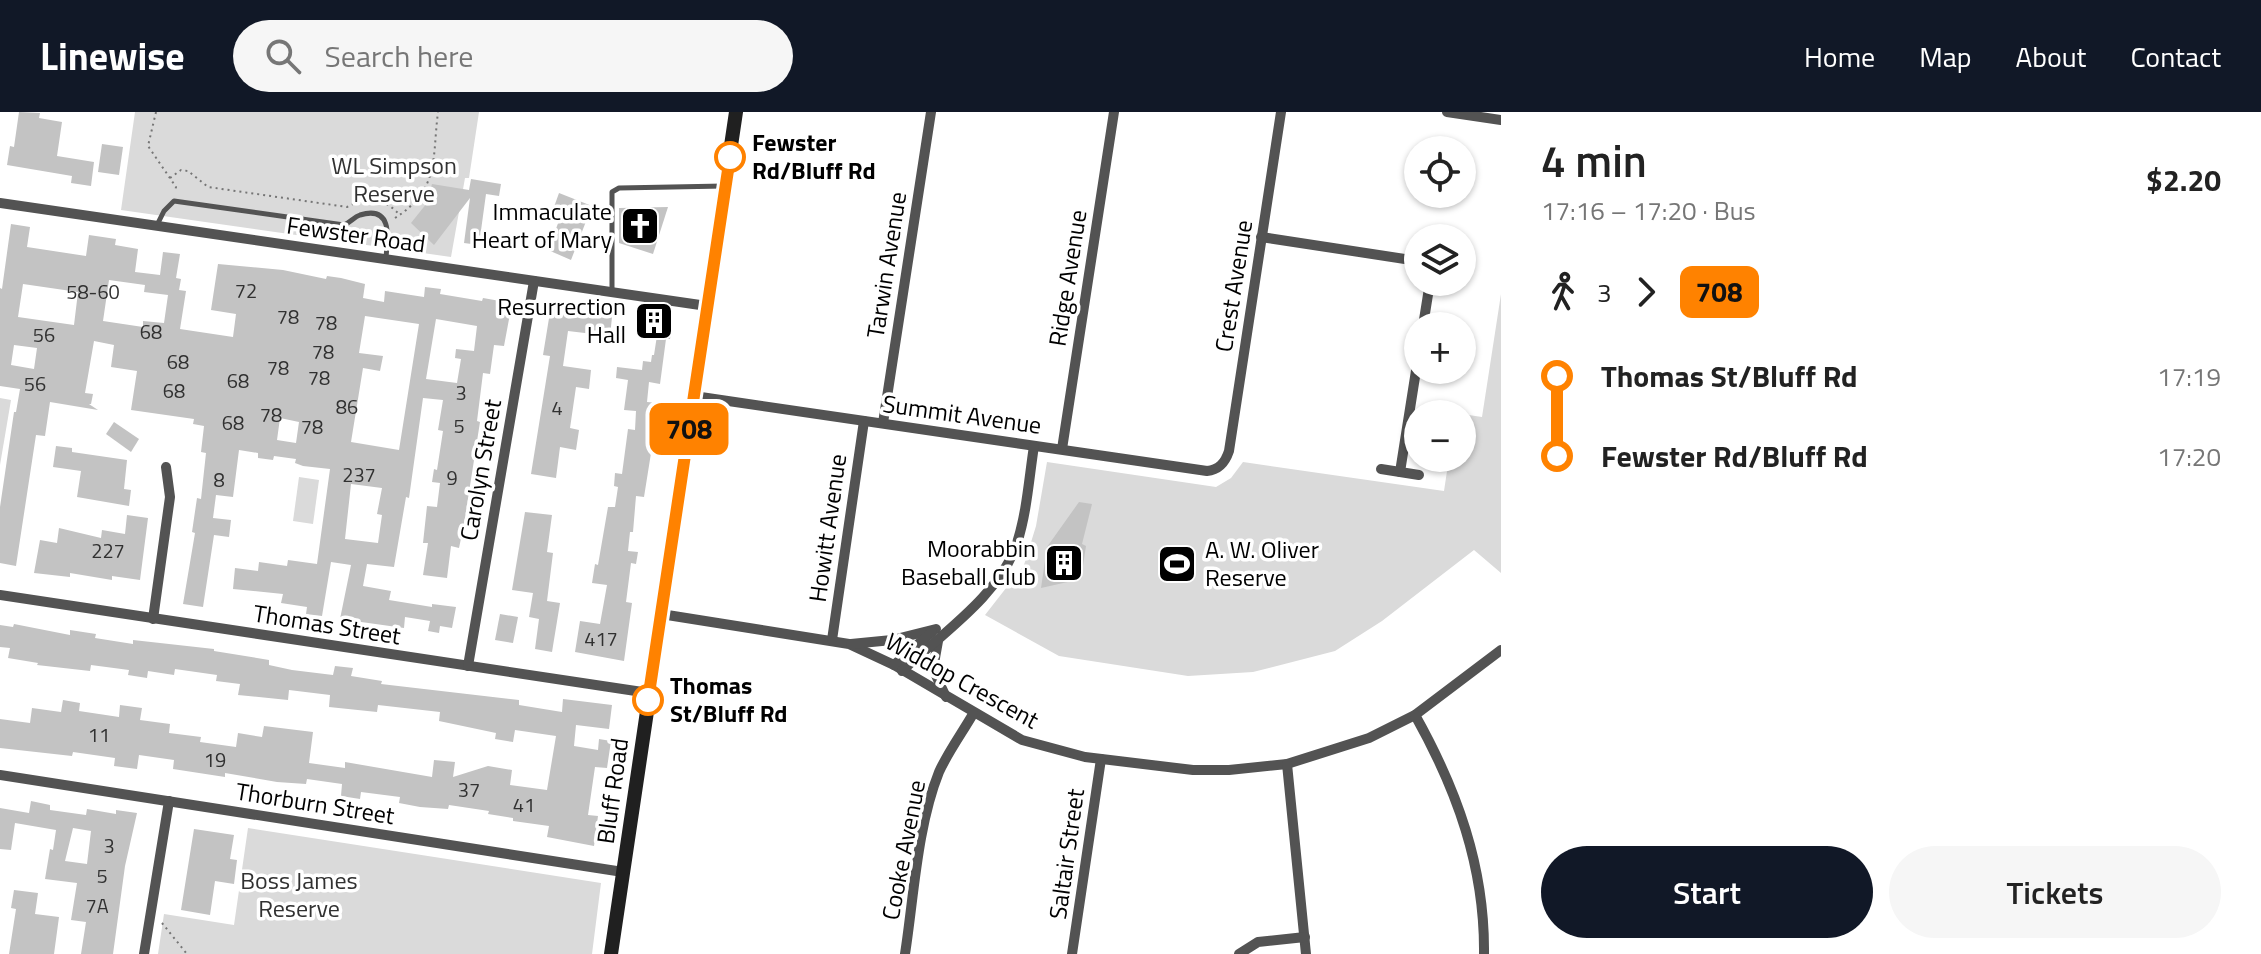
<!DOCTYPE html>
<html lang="en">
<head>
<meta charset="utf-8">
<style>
	body { margin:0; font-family:"Titillium Web",sans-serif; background:#f6f6f6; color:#222; height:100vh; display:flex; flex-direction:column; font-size:30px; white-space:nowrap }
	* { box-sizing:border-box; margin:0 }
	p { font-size:26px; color:#767676 }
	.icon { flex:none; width:44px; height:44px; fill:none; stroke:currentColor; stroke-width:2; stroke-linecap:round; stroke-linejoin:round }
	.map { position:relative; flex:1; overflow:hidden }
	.drawer { display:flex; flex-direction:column; background:#fff; width:760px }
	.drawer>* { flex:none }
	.badge { padding:0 16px; border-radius:12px; font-size:28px; line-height:52px }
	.tools { position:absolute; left:1404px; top:24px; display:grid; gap:16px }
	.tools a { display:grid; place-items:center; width:72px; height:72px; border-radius:50%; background:#fff; box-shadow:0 2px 6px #0004; font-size:40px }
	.map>.badge { position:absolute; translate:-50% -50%; box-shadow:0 0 0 4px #fff }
	.legs { display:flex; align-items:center; gap:12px; height:88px; padding:0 40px; font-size:26px }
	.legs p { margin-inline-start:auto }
	.overview { display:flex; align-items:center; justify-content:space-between; height:136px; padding:0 40px }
	h1 { font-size:44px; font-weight:600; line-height:60px }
	.button { display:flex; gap:16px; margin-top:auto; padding:16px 40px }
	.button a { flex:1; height:92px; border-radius:48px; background:#111827; color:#fff; font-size:32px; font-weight:600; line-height:92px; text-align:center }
	.button a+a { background:#f6f6f6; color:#222 }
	ul { padding:0 40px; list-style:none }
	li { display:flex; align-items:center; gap:28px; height:80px; font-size:30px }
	li i { display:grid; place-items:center; width:12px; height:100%; margin:0 10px; background:currentColor }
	li i::after { content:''; width:20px; height:20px; margin:-10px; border:6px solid; border-radius:50%; background:#fff }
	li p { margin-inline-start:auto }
	li:first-child i { background:linear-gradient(#0000 50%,currentColor 0) }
	li:last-child i { background:linear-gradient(currentColor 50%,#0000 0) }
	header { display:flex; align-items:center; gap:48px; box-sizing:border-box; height:112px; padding:0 40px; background:#111827; color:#fff }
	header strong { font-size:38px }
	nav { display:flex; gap:44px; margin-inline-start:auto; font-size:28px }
	.search { width:560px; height:72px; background:#f6f6f6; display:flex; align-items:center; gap:20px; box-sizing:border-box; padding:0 28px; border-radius:44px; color:#767676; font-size:30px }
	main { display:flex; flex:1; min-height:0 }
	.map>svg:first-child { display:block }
</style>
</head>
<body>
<header>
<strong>Linewise</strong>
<div class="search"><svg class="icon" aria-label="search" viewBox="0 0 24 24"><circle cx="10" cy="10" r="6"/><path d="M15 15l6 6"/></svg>Search here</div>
<nav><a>Home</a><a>Map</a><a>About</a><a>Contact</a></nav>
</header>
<main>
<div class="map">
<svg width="1501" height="842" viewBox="0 0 1501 842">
	<rect width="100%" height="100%" fill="#fff"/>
	<g fill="#dadada">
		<polygon points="135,0 479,0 469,66 465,66 451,145 121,98"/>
		<polygon points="1501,182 1501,461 1474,438 1382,509 1335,539 1253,560 1188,564 1059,544 985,503 1024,453 1036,414 1047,350 1216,375 1231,366 1243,350 1444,379 1449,346 1462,346 1462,302 1482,305"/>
		<polygon points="0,286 11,288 0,353"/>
		<polygon points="299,365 319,368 313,412 293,409"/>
		<polygon points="248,716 601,771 592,842 158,842 164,802 234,813"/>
	</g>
	<g fill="#c3c3c3" fill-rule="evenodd">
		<polygon points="19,0 40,1 39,6 62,10 57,44 94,50 91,74 71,71 72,64 7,53 10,34 14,35"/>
		<polygon points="102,32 123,35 119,63 98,60"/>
		<polygon points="471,67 501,72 499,84 486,82 479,133 464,131 470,86 434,133 411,111 427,91 432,72 469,78"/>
		<polygon points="559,81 592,94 571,148 548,138 563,98 554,95"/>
		<polygon points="668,95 653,142 619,131 619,96"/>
		<path d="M11,112L30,115L27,135L86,144L89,123L116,127L115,133L138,137L135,160L160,163L163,140L180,142L176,166L181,167L179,178L186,179L180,217L233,225L236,202L211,198L218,152L283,158L326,167L327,164L341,166L365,172L363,186L384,190L385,179L424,185L425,175L441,177L440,182L482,189L483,186L512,191L504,234L494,233L490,262L483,261L477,309L480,310L464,412L459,436L451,434L447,466L423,463L428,431H423L427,394L437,395L440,371L432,370L434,357L437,358L443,319L438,318L443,288L423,286L409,386L406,385L394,455L367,452L363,474L391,479L389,488L432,495V492L456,495L452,516L440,514L439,521L428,519L430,509L405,505L404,516L340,507L351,453L331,450L322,504L306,502L307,495L281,491L283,482L233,477L235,456L258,459L259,450L287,454L288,448L317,452L330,357L303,354L295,351L296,347L274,344L273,348L258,346V341L239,338L233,385L216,383L213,406L231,408L229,425L214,423L203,495L183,492L195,421L192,420L197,386L201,387L206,341L201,340L204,314L193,312L194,307L131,298L137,259L111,255L114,233L94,229L85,281L93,282L91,292H89L98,298L50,290L45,324L36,323L16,454L0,451V395L14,300H16L20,277L0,274V176L2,177ZM109,168L145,173L144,180L168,183L164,211L143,209V215L103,209ZM23,172L78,180L74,213L18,205ZM365,204L419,212L399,338L351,330L363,256L380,259L383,244L359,241ZM436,207L477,214L474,239L456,237L455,246L461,247L457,271L426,267ZM14,233L37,236L34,257L11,253ZM280,306L299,310L296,331L277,328ZM351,372L382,376L377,402L382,403L378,431L345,427Z"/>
		<polygon points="551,194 612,205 610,224 568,219 563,254 591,258 589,277 576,275 570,316 579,318 576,338 560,335 556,366 531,362 550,244 543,243"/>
		<polygon points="636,199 673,204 670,227 666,227 660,272 649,270 647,290 659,291 644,385 636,384 633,420 630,420 628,439 638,440 636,452 631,451 626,490 632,491 624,549 575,540 580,509 600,512 607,473 592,471 595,452 598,453 608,395 615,395 618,375 614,374 615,361 622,362 628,317 635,318 636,299 624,298 628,268 616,266 617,255 642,258 643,249 651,250 652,243 654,243 658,217 635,214"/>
		<polygon points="114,310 139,327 131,340 106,322"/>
		<polygon points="56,334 72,336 72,340 127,348 124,377 131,378 129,394 77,385 81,359 53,355"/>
		<polygon points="1079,390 1092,392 1082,432 1086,434 1081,467 1041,476 1047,435"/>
		<polygon points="525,400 552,403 547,440 553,441 547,489 560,491 552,540 535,537 539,507 529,505 533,481 512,478"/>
		<polygon points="127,403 148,406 140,468 112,464 112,468 70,461 70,465 34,461 40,428 57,431 59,416 101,426 102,418 125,422"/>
		<polygon points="500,502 518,505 513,531 495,528"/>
		<polygon points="14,512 70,523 70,518 96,522 95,526 133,532 133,528 214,537 214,539 269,548 269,553 292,558 333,563 335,554 353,556 351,564 382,569 381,572 519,588 519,593 562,600 563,587 612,593 609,617 576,613 574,634 598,638 599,627 611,629 607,656 595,655 588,703 598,704 594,734 547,725 549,714 513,709 513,706 488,702 489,699 449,693 448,697 420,695 399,691 400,685 361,680 360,687 341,684 342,672 307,667 306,672 277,670 225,661 225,665 173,657 174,648 139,643 137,657 114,654 115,646 73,640 72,644 0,636 0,607 30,611 32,596 61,600 63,588 80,591 79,599 119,605 120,593 142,596 140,608 170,612 169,621 201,625 200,630 236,635 238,621 262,625 264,614 313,620 309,651 345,656 345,650 432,665 434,648 455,650 453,665 488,654 512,658 510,673 547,678 556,624 515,618 513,630 495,627 496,621 439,609 440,600 378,593 377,600 329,595 330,583 289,578 288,588 238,583 240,572 216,569 217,563 175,557 174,563 148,559 147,566 128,563 129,558 91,553 90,559 37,553 38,551 8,546 10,536 0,535 0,513 13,515"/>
		<path d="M31,689L50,693V698L86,703L87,697L116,702V698L137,701L125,754L113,842H81L86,810L71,808L77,771L45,767L50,737L53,738L56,718L15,711L11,738L0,737V696L29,701ZM73,716L91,719L87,752L65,749Z"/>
		<polygon points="194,717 234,723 230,747 237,748 234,772 215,769 210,803 181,798"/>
		<polygon points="14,778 38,781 35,802 59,805 54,842 9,842 16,797 11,796"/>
	</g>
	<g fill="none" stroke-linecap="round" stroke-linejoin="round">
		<g stroke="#757575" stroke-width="2" stroke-dasharray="2 4" stroke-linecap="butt">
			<polyline points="156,0 148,34 176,75 175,80"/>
			<path d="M170,66L181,58L188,59L208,75L347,95C368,84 384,86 400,103"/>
			<path d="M395,106C440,77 432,47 438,0"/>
			<polyline points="162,811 187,842"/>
		</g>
		<g stroke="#535353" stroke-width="5">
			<path d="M157,113L164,99L174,89L344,113C351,110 354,105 360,103C393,93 388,126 386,145"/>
			<polyline points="612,180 612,80 619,76 724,74"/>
		</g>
		<g stroke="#535353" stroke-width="10">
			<polyline points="1447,0 1501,8"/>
			<polyline points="0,91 707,194"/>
			<polyline points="1261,125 1418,149"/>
			<polyline points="1423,214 1430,170"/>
			<path d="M694,284L1207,359C1219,358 1225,351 1229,339L1281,0"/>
			<polyline points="883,311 931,0"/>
			<polyline points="1062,337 1114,0"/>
			<polyline points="1381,357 1419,363"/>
			<polyline points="1400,360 1418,246"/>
			<polyline points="0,483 649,581"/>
			<polyline points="661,502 849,532 894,553 1022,628 1085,645 1193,658 1229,658 1287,652 1369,626 1415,603 1501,538"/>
			<polyline points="153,507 170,385 166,355"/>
			<polyline points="832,528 864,309"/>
			<polyline points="938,529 933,557 946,585"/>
			<polyline points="851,532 892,528 936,517"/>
			<polyline points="894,553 932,520"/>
			<polyline points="468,554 534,169"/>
			<path d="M902,559C941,522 1000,483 1017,431C1027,400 1029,366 1034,334"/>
			<path d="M1415,603C1457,678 1485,755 1484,842"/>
			<polyline points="1287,652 1306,842"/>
			<polyline points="0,663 623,760"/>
			<polyline points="144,842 169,689"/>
			<path d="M905,842C914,784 917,715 939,660C948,640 962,621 973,602"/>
			<polyline points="1072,842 1101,647"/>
			<polyline points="1239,842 1258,830 1305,825"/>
		</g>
		<polyline stroke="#202020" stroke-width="14" points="611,842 736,0"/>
	</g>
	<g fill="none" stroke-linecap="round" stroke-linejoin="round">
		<defs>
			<polyline id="line-1" points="648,588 730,45"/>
		</defs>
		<use href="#line-1" stroke="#fff" stroke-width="18"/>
		<use href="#line-1" stroke="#ff8200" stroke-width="12"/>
	</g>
	<defs>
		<symbol id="church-square" viewBox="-11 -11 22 22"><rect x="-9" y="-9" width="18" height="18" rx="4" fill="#000" stroke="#fff"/><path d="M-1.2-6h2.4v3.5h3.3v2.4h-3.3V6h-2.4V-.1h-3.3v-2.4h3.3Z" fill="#fff"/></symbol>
		<symbol id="building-square" viewBox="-11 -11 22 22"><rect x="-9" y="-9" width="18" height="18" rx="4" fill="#000" stroke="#fff"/><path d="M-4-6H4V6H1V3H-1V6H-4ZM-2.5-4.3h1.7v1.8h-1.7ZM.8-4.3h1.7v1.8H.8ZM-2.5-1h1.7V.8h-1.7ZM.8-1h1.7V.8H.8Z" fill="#fff"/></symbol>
		<symbol id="stadium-square" viewBox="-11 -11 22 22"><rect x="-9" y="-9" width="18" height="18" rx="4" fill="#000" stroke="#fff"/><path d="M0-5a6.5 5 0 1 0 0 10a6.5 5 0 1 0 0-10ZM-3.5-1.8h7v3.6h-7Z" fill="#fff"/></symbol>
	</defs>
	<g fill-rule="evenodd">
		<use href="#church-square" x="618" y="92" width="44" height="44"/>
		<use href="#building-square" x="632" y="187" width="44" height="44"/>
		<use href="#building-square" x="1042" y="429" width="44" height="44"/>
		<use href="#stadium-square" x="1155" y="430" width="44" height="44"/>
	</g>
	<g fill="#fff" stroke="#ff8200" stroke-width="4">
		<circle cx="730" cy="45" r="14"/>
		<circle cx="648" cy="588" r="14"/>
	</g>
	<g text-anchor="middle" stroke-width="7" stroke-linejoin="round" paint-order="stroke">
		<g font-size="20" fill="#313131">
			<text x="246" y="186">72</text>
			<text x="93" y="187">58-60</text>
			<text x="288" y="212">78</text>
			<text x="326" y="218">78</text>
			<text x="151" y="227">68</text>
			<text x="44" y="230">56</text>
			<text x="323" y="247">78</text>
			<text x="178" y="257">68</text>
			<text x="278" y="263">78</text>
			<text x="319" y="273">78</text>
			<text x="238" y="276">68</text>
			<text x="35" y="279">56</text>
			<text x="174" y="286">68</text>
			<text x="461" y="288">3</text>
			<text x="347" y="302">86</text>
			<text x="557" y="303">4</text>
			<text x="271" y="310">78</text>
			<text x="233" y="318">68</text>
			<text x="459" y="321">5</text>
			<text x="312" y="322">78</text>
			<text x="359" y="370">237</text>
			<text x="452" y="373">9</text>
			<text x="219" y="375">8</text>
			<text x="108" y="446">227</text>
			<text x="601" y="534">417</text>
			<text x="99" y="630">11</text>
			<text x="215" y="655">19</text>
			<text x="469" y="685">37</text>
			<text x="524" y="700">41</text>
			<text x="109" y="741">3</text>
			<text x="102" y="771">5</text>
			<text x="97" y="801">7A</text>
		</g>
		<g font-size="24" font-weight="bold" fill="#000" stroke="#fff" text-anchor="start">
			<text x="752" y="39">Fewster<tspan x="752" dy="28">Rd/Bluff Rd</tspan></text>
			<text x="670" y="582">Thomas<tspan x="670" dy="28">St/Bluff Rd</tspan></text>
		</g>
		<g font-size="24" fill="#313131" stroke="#fff">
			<text x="394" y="62">WL Simpson<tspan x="394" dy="28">Reserve</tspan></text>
			<text x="299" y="777">Boss James<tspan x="299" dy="28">Reserve</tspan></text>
		</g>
		<g font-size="24" fill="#000" stroke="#fff" text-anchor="end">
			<text x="612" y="108">Immaculate<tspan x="612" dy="28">Heart of Mary</tspan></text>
			<text x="626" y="203">Resurrection<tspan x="626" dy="28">Hall</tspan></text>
			<text x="1036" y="445">Moorabbin<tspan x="1036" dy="28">Baseball Club</tspan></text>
			<text x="1205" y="446" text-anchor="start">A. W. Oliver<tspan x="1205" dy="28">Reserve</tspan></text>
		</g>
		<g font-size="24" fill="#000" stroke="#fff">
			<text transform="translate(356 123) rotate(8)" y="8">Fewster Road</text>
			<text transform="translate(887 153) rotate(-81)" y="8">Tarwin Avenue</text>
			<text transform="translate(1068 166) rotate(-81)" y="8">Ridge Avenue</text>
			<text transform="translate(1234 174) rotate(-81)" y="8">Crest Avenue</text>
			<text transform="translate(962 303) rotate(8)" y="8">Summit Avenue</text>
			<text transform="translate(481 358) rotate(-80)" y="8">Carolyn Street</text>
			<text transform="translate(828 416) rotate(-82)" y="8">Howitt Avenue</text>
			<text transform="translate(327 513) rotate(9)" y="8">Thomas Street</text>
			<text transform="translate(962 569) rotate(29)" y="8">Widdop Crescent</text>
			<text transform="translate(613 679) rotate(-82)" y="8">Bluff Road</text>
			<text transform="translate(315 692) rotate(9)" y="8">Thorburn Street</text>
			<text transform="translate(904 738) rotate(-79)" y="8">Cooke Avenue</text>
			<text transform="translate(1067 742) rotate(-82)" y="8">Saltair Street</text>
		</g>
	</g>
</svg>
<div class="tools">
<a><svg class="icon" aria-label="locate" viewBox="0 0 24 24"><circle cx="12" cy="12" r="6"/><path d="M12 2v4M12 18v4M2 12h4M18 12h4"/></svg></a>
<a><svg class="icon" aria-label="layers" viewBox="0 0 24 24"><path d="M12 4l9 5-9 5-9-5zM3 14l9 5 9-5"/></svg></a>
<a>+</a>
<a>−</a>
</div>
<b class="badge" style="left:689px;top:317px;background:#ff8200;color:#111">708</b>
</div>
<section class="drawer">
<div class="overview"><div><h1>4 min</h1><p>17:16 – 17:20 · Bus</p></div><b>$2.20</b></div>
<div class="legs"><svg class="icon" aria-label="walk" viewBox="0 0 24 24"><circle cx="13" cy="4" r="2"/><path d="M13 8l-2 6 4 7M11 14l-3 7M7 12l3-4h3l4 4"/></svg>3<svg class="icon" aria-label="forward" viewBox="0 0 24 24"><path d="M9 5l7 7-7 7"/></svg><b class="badge" style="background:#ff8200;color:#111">708</b></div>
<ul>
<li><i style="color:#ff8200"></i><b>Thomas St/Bluff Rd</b><p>17:19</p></li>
<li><i style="color:#ff8200"></i><b>Fewster Rd/Bluff Rd</b><p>17:20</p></li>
</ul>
<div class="button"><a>Start</a><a>Tickets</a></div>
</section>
</main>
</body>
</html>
